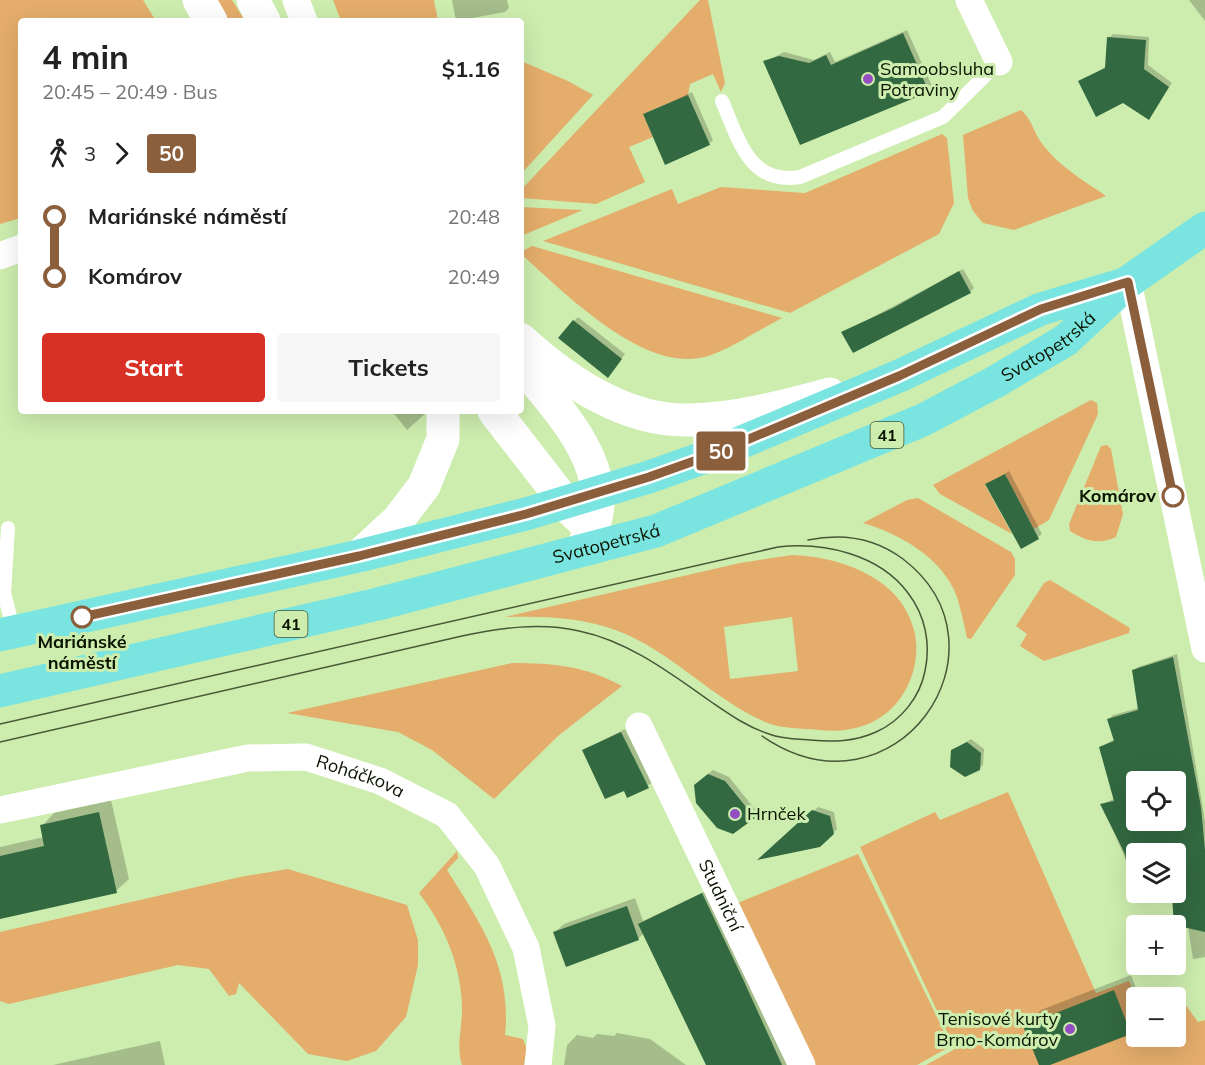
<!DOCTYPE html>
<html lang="en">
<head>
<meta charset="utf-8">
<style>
	body { margin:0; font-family:Mulish,sans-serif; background:#f6f6f6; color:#222; height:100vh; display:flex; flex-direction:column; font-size:22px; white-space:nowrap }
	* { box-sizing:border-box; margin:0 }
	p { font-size:20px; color:#767676 }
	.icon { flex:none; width:33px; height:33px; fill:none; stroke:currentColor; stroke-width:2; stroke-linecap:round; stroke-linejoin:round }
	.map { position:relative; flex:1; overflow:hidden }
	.side { position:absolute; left:18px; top:18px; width:506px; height:396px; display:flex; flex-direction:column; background:#fff; border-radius:6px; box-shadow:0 6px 24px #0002 }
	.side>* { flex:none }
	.badge { padding:0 12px; border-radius:4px; font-size:21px; line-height:39px }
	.buttons { position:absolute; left:1126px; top:771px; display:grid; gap:12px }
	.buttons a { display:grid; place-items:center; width:60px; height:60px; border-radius:6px; background:#fff; box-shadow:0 6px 24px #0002; font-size:30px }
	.map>.badge { position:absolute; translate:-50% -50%; box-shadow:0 0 0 3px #fff }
	.legs { display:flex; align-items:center; gap:9px; height:66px; padding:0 24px; font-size:20px }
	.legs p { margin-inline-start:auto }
	.summary { display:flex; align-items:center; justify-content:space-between; height:102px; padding:0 24px }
	h1 { font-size:33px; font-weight:700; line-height:45px }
	.cta { display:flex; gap:12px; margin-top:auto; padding:12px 24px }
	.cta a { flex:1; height:69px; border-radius:6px; background:#d93025; color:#fff; font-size:24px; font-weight:700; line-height:69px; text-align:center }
	.cta a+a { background:#f6f6f6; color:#222 }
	ul { padding:0 24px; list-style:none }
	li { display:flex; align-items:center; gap:21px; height:60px; font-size:22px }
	li i { display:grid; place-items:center; width:9px; height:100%; margin:0 8px; background:currentColor }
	li i::after { content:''; width:15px; height:15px; margin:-8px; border:4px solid; border-radius:50%; background:#fff }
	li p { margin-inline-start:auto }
	li:first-child i { background:linear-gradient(#0000 50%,currentColor 0) }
	li:last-child i { background:linear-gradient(currentColor 50%,#0000 0) }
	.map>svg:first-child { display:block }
</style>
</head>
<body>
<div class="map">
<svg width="1205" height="1065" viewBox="0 0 1205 1065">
	<rect width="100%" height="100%" fill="#cdedae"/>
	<g fill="#e4ad6b" fill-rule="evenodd">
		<polygon points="0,0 143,0 156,21 21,21 21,218 0,224"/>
		<polygon points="216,0 232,0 245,21 229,21"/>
		<polygon points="333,0 434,0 438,21 341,21"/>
		<polygon points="700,0 708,0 725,83 721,92 713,74 690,84 688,95 643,114 653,137 629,147 645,182 596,204 521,198 520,191"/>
		<polygon points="521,61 568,81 593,95 521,174"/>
		<path d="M1021,110C1032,119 1034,134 1043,145C1060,167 1083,180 1106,196L1014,230L983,223L973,211L968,198L963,135Z"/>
		<polygon points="942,134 947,138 954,203 939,234 790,313 543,241 672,189 678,204 721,187 805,193"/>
		<polygon points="521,207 583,210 521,236"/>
		<path d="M532,246L782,318C760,329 731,349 708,356C645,376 564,292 521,254V252Z"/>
		<polygon points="1091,400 1097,403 1098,414 1049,520 1034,529 1005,474 985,485 1012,534 940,494 933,485"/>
		<path d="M1107,445L1111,449L1123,514L1116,537C1098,545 1086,541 1070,531L1069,524L1101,446Z"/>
		<path d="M918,498L1011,552L1015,559V575L971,639L967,638C964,624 961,610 957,597C943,558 900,534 863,523L907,500Z"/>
		<path d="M792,555C840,557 901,577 914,630C921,656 912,687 894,706C874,727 847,733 819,730C801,728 781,729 765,722C714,700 671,651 618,631C582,617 543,616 505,617L740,563ZM792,617L798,671L730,679L724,627Z"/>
		<polygon points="1050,580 1130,628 1129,633 1044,661 1020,646 1027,634 1016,626 1044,583"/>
		<path d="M512,663C554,663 585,666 622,686L558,736L494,799L432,750L398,732L287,713Z"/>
		<polygon points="1008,792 1096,993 1129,981 1137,999 1137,1036 1176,1036 1176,1004 1182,1000 1198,1022 1205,1020 1205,1065 926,1065 955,1049 860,847 935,812 940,820"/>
		<path d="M457,851L458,858L447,870C481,924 512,968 505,1035L523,1039L527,1050L524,1065H462C456,1047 462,1028 462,1010C462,967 445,927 419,893Z"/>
		<polygon points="858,854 951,1046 917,1065 810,1065 735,904"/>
		<polygon points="288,869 407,905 418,940 418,965 406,1017 376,1051 347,1061 308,1054 239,983 236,994 229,996 209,969 178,965 9,1004 0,1001 0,932 240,877"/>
	</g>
	<g fill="#0003" fill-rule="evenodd">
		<polygon points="452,0 507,0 509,8 505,12 456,21"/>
		<polygon points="1189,0 1205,0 1205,21"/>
		<polygon points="907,30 932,86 928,90 765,62 784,52 814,60 830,52 835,62"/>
		<polygon points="1113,34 1149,37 1148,65 1172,83 1152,114 1080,82 1107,66 1109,38"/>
		<polygon points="692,92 713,140 709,144 645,114"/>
		<polygon points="963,269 974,288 970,292 843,333"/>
		<polygon points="578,317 625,354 611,372 574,321"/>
		<polygon points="392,411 426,411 427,412 407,430"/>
		<polygon points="1009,471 1042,534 1038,537 987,485"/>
		<path d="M1177,654L1205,821V957L1193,959L1188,927L1176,892V854H1137V886L1102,804L1114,799L1100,747L1115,739L1109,719L1113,715L1139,708L1134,671L1138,667ZM1137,782H1176V820H1137Z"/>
		<polygon points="625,729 652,783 628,796 624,789 584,750"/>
		<polygon points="971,739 984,749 983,765 979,769 953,751"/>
		<polygon points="713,770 729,777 758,813 733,833 699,781"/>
		<polygon points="111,800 129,879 116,891 0,917 0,847 44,837 42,826 54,813"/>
		<polygon points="818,807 834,812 837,829 833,833 762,857"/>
		<polygon points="706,891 787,1065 717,1065 644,933 638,939 555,932 564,924 635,898 643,921"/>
		<polygon points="1131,975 1140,998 1137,998 1137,1026 1131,1032 1040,1065 1025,1026 1041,1010"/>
		<polygon points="617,1033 650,1039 686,1065 564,1065 567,1045 577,1035 593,1038 597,1034 614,1036"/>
		<polygon points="160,1041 165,1065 53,1065"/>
	</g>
	<g fill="#326940" fill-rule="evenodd">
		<polygon points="903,33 929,92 800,145 763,61 779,56 809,63 826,55 831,65"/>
		<polygon points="1107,37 1146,40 1144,69 1169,87 1149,120 1123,103 1096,117 1078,81 1105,68"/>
		<polygon points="688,95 710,145 665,165 643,114"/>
		<polygon points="959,271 971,293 853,353 841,332 893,308"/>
		<polygon points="573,320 622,359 608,378 558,338"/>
		<polygon points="1005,474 1039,539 1021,549 985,484"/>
		<path d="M1173,657L1201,807L1205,850V932L1174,925L1172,896L1163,897L1162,892H1176V854H1137V887L1130,888L1125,854L1100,804L1114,801L1099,747L1114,741L1107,719L1138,710L1132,670ZM1137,782H1176V820H1137Z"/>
		<polygon points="621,732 649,788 627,798 624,791 605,799 582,750"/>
		<polygon points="967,742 981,753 980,770 965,777 950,767 951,750"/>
		<polygon points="708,774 725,781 755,818 733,834 717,828 696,803 694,785"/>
		<polygon points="812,810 830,816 834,834 820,847 757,860"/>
		<polygon points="99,812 117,893 0,919 0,856 44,846 40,825"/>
		<polygon points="702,893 742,977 782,1065 706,1065 638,924"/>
		<polygon points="627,906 639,940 566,967 553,932"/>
		<polygon points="1114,990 1131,1034 1050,1065 1039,1065 1023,1026"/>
	</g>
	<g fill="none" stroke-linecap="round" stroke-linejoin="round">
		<g stroke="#fff" stroke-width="14">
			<path d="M722,101C739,140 749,185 800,177L943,117L999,62"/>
			<polyline points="8,528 4,593 14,632"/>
		</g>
		<g stroke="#fff" stroke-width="27">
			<polyline points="296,0 304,21"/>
			<polyline points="969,0 999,62"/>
			<polyline points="0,256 21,248"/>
			<polyline points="1128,282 1205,649"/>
			<path id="s1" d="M639,726L802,1065"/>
			<path id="s2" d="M0,810L248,758L306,757L380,781L447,815L487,866L526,948L542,1026L538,1065"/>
		</g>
		<g stroke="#fff" stroke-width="33">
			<polyline points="199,0 211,21"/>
			<polyline points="253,0 264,21"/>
			<path d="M520,339C566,381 625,422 690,420C737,419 785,406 830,394"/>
			<path d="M520,363C554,405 612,462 595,522C592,532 585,542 580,551"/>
			<polyline points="494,411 571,510 583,521"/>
			<polyline points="359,556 398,520 424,486 443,439 443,411"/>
		</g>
		<g stroke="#7ae5e0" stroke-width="33">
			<polyline points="0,635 359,556 526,514 649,477 711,455 899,376 1041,309 1121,285"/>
			<path id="s3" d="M0,691L378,604L656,531L923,420L995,382L1066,340L1128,282L1205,228"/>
		</g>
		<g stroke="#475838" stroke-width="1.5">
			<path d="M0,724L778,547C824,542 879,554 908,593C925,615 931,643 925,671C920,697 901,721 876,732C854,742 833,742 810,740C796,739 782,739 769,734C747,727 729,714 710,701C670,673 628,641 579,631C539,622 501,628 462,636L0,742"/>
			<path d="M762,736C895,827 1019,648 903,559C875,538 842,533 808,540"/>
		</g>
	</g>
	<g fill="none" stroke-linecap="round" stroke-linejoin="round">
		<defs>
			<polyline id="line-1" points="82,617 359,556 526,514 649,477 711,455 899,376 1041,309 1128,282 1173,496"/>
		</defs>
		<use href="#line-1" stroke="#fff" stroke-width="14"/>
		<use href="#line-1" stroke="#8b5e3c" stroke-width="9"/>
	</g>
	<g fill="#954ec2" stroke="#cdedae" stroke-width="2">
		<circle cx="868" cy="79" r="6"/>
		<circle cx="735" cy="814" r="6"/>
		<circle cx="1070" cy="1029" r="6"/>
	</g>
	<g fill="#fff" stroke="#8b5e3c" stroke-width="3">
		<circle cx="1173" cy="496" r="10"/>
		<circle cx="82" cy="617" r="10"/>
	</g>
	<g text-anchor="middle" stroke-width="6" stroke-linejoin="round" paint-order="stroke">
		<g fill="#cdedae" stroke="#445535" stroke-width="1.5">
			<rect x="870.5" y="422" width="33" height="26" rx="4.5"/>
			<rect x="274.5" y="611" width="33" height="26" rx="4.5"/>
		</g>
		<g font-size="16" font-weight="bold" fill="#0a1401">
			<text x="887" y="441">41</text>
			<text x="291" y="630">41</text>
		</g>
		<g font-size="18" fill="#0a1401" stroke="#cdedae" text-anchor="start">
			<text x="880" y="75">Samoobsluha<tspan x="880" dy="21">Potraviny</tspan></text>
			<text x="747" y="820">Hrnček</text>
			<text x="1058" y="1025" text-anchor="end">Tenisové kurty<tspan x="1058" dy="21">Brno-Komárov</tspan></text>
		</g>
		<g font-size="18" fill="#0a1401" stroke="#cdedae">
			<text dy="6" stroke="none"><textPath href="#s3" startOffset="1110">Svatopetrská</textPath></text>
			<text dy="6" stroke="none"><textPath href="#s3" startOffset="624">Svatopetrská</textPath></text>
			<text dy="6" stroke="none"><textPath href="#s2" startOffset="369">Roháčkova</textPath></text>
			<text dy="6" stroke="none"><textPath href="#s1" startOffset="188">Studniční</textPath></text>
		</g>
		<g font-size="18" font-weight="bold" fill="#0a1401" stroke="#cdedae" text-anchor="end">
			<text x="1156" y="502">Komárov</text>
			<text x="82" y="648" text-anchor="middle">Mariánské<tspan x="82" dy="21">náměstí</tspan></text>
		</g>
	</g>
</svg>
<div class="buttons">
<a><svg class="icon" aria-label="locate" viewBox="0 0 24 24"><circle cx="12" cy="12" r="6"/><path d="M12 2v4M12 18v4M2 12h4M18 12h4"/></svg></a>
<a><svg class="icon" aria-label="layers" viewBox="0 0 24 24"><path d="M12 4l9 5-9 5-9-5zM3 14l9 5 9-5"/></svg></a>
<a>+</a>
<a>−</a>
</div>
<b class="badge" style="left:721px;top:451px;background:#8b5e3c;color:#fff">50</b>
<section class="side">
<div class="summary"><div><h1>4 min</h1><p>20:45 – 20:49 · Bus</p></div><b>$1.16</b></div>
<div class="legs"><svg class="icon" aria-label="walk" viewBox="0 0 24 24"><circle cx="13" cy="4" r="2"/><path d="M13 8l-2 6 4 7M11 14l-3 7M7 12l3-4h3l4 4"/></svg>3<svg class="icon" aria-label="forward" viewBox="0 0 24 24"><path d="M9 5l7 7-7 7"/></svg><b class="badge" style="background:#8b5e3c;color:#fff">50</b></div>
<ul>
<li><i style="color:#8b5e3c"></i><b>Mariánské náměstí</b><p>20:48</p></li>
<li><i style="color:#8b5e3c"></i><b>Komárov</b><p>20:49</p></li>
</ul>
<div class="cta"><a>Start</a><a>Tickets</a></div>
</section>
</div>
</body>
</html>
